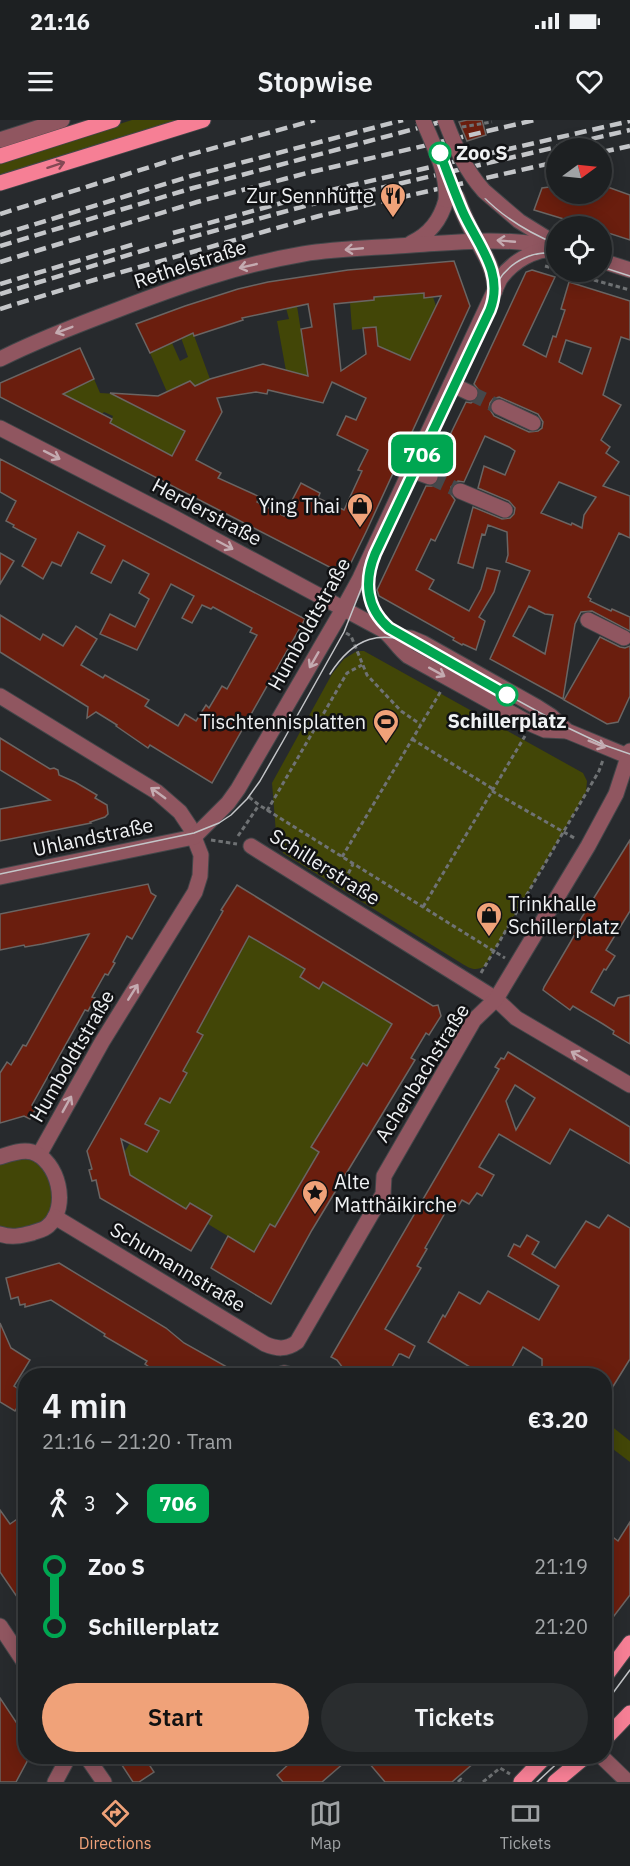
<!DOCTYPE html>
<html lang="en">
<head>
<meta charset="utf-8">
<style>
	body { margin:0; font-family:"IBM Plex Sans",sans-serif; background:#2a2d2f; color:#f1f3f6; height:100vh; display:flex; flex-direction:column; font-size:22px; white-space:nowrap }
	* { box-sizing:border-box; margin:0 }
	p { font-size:20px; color:#a0a3a5 }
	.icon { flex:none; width:33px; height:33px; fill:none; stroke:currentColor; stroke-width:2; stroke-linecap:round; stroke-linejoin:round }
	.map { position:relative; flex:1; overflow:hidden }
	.drawer { position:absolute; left:18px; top:1248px; width:594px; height:396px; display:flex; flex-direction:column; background:#1d2022; border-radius:24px; box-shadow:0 3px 15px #0003,0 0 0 2px #3b3e40 }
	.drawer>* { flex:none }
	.badge { padding:0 12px; border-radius:9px; font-size:21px; line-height:39px }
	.needle { width:39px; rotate:75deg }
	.buttons { position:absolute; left:546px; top:18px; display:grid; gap:12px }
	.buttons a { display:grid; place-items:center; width:66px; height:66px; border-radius:50%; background:#1d2022; box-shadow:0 3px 15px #0003,0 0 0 2px #3b3e40; font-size:30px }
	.map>.badge { position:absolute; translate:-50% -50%; box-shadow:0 0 0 3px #fff }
	.legs { display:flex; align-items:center; gap:9px; height:66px; padding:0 24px; font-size:20px }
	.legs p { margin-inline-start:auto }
	.summary { display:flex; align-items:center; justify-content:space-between; height:102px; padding:0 24px }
	h1 { font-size:33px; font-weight:600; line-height:45px }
	.button { display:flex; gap:12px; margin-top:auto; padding:12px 24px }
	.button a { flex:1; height:69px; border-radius:36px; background:#f0a279; color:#111; font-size:24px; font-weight:600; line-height:69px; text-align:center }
	.button a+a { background:#2a2d2f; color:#f1f3f6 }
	ul { padding:0 24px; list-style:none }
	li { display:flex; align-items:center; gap:21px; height:60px; font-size:22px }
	li i { display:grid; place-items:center; width:9px; height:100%; margin:0 8px; background:currentColor }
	li i::after { content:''; width:15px; height:15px; margin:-8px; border:4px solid; border-radius:50%; background:#1d2022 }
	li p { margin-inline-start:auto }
	li:first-child i { background:linear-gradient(#0000 50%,currentColor 0) }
	li:last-child i { background:linear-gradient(currentColor 50%,#0000 0) }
	.status { display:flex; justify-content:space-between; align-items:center; height:42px; padding:0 30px; background:#1d2022; direction:ltr }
	.status svg { height:16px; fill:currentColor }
	header { display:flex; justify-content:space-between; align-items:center; height:78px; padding:0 24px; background:#1d2022; font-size:27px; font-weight:600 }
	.tabs { display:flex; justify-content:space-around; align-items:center; height:84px; border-top:2px solid #3b3e40; background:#1d2022; font-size:16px; color:#a0a3a5 }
	.tabs a { display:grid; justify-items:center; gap:3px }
	.tabs .active { color:#f0a279 }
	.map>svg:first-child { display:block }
</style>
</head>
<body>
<div class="status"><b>21:16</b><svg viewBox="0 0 49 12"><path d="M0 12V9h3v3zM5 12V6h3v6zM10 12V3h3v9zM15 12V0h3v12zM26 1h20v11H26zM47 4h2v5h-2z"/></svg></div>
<header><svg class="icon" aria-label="menu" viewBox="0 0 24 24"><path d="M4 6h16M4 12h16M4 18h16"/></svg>Stopwise<svg class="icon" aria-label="heart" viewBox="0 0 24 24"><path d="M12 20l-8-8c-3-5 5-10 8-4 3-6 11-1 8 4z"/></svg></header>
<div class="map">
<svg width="630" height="1662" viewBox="0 0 630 1662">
	<rect width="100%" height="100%" fill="#272a2d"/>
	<g fill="#424607">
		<polygon points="132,0 182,0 0,57 0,42"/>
		<polygon points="424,173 425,178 433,177 436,186 400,263 378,226 376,207 352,210 350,182 374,180 374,177"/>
		<polygon points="297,186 308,256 286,251 277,201 289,199 286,188"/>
		<polygon points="192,210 210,259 195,266 189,261 167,272 150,233 172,223 180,241 188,237 180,215"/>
		<polygon points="94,259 100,273 133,275 129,283 185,311 172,336 110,303 113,296 104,292 102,294 50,267 84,264"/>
		<path d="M357,531H364L583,653L587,661L586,672L485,846C475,852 469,848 461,843L283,733L280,718L276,713L272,663L332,554L344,539Z"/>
		<polygon points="249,816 305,849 300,857 319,869 323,862 400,909 390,925 382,920 367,946 362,943 312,1027 319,1032 275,1107 254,1132 208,1104 212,1096 191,1083 186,1089 143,1063 129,1060 126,1050 129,1048 126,1035 123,1034 130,1023 147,1032 158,1012 145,1004 160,978 170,983 187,953 183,950 202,915 197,912"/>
		<polygon points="7,1036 45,1040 59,1083 44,1108 0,1112 0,1038"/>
		<polygon points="605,1301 630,1321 630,1342 605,1323"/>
	</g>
	<g fill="#6a1e0e" stroke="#6a6563" stroke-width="1.5" fill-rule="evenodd">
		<polygon points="467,0 482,0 486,15 467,21 459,2"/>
		<polygon points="602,65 630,75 630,120 602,111 602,106 587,106 534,90 542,68 556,66 556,74 602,74"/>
		<path d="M454,141L470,186L366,412L347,451L341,453L0,277V263L80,228L94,259L63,274L112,299L110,303L172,336L185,311L110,273L158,276L190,261L195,266L210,259L263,244L308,256L301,209L312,207L308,184L242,198L243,200L194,216L193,213L150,233L136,204L185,186L238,169L268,162L348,150ZM424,173V178L441,176L410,240L378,226L376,207L363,208L366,234L341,251L334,184L374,180V177ZM332,262L366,278L356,300L346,296L337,315L368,330L358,350L362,351L344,390L318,378L320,373L301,363L284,396L257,382L260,377L218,358L221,353L196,340L222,292L217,278L256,272L267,274L268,270L323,283Z"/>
		<path d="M532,150L555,157L523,225L546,237L553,216L556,217L565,190L561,189L569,162L630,181V220L621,217L603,275L621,285L601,320L610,327L606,333L619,342L603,366L630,376V418L619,413L588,477L591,479L590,481L611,491L612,489L630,497V511L592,491L581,492L575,504L563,579L490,539L530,451L506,442L508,435L507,412L488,405L485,415L482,414L473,448L458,443L473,387L502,399L510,398L514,394L515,388L509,381L478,368L484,346L505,355L515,331L509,327L485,316L464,362L458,361L451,367L450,373L455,380L435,421L431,419L416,450L434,460L429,469L469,491L481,469L487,448L500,451L494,472L479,497L485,501L476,530L463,524L462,525L453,520L454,518L379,476L377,470L426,366H432L439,361V355L434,348L466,282L471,283L478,278L480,272L474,264L526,152ZM566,220L591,228L582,254L559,242ZM499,277L538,294L543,302L542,308L538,311L529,312L494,296L489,288L490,283L493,279ZM559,362L596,377L584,395L582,408L572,403L571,405L541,393ZM529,486L545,494L553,495L545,534L513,516Z"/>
		<polygon points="0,339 305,499 212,663 150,625 148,628 116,606 117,605 96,592 87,598 88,587 0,532 0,495 40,520 43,514 63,526 76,506 97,519 81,545 103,558 105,555 149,580 145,586 178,606 185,594 196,601 206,585 209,588 222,566 227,569 257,515 250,512 252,508 213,487 211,489 202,485 192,503 182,498 194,476 171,464 137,530 100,514 110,494 135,507 149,479 139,473 149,454 123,440 111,463 91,453 105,426 78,412 61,446 52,442 43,459 22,446 36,419 13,407 14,405 6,401 16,381 0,372"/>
		<polygon points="0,433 14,441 0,464"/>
		<polygon points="600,517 620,527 625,528 630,526 630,576 618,602 607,604 564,580"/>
		<polygon points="0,618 50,649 54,648 58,650 59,655 75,662 97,675 95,678 107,685 108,694 105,697 90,702 91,703 0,721 0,689 50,680 0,650"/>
		<polygon points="630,720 630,791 606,830 615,836 606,850 604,849 591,872 614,886 618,878 630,875 630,924 613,914 614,911 603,904 573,886 570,890 543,870 544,867 574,816 572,815 582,797"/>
		<polygon points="148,764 151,773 156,776 132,819 127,816 113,842 115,843 108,855 105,854 92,877 95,878 88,891 85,890 32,985 36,988 30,999 24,996 0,1003 0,953 7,942 11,945 23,925 26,926 89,814 42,824 25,827 24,825 0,830 0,794"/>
		<polygon points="237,765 433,886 438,885 441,896 429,915 426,913 411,938 415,940 312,1110 271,1184 211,1148 228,1116 254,1132 270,1104 275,1107 319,1032 311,1027 363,943 367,946 392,904 323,862 319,869 300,857 305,849 249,816 197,912 203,915 183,951 187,953 170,983 160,978 145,1004 159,1011 147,1032 121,1019 130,1055 186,1089 190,1083 212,1096 191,1131 100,1078 96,1060 92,1061 89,1050 92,1049 87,1031 223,791 221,790"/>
		<path d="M508,932L630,1007V1044L570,1009L550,1044L499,1014L479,1047L494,1055L482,1076L477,1073L469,1084L462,1080L456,1090L449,1086L425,1128L427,1129L417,1146L421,1148L385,1209L415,1226L409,1238L401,1234H399L387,1256H349L337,1240L331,1237L499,949L495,947L501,938L504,939ZM515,965L535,978L516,1010L506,981Z"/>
		<polygon points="608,1095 630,1108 630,1239 604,1281 604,1256 542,1256 542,1239 523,1227 507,1256 485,1256 428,1222 443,1195 445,1197 459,1172 480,1184 488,1171 539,1200 559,1166 508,1136 514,1124 520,1127 527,1115 539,1122 532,1134 555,1148 586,1101 599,1108"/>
		<polygon points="59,1143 166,1208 184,1223 243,1256 175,1256 167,1251 164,1256 162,1256 145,1244 147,1241 104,1216 105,1214 51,1180 25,1187 25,1184 20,1185 18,1177 11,1179 6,1158"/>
		<polygon points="0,1203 11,1228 30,1240 14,1266 26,1274 15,1291 0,1282"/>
		<polygon points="0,1390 10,1404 26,1393 26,1490 0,1452"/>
		<polygon points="630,1402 630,1475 604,1509 604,1431 614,1418 618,1421"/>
		<polygon points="0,1578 26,1617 26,1636 30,1636 16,1662 0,1662"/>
		<polygon points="116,1636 155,1636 150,1646 154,1652 139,1662 133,1662"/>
		<polygon points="286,1636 352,1636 322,1662 283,1662 277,1655 291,1642"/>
		<polygon points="363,1636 482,1636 452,1662 385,1662"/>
	</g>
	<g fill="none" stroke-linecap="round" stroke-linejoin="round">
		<g stroke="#45484b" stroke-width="15" stroke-dasharray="15 8" stroke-linecap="butt">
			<polyline points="470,273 499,287"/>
			<polyline points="430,357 460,371"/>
		</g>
		<defs>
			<g id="minor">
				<polyline points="0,20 62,0"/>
				<polyline points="484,71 519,101 556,124"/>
				<path d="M457,77C462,91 468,104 475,117C485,135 495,150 495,171"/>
				<path d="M411,123C429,115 441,99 446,80"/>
				<polyline points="602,141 630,150"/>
				<path d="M0,239C38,220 77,205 117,190C179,166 238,145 303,134C339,128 376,128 412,125C457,122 502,117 547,126"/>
				<polyline points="451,264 470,273"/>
				<polyline points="499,287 533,303"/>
				<path d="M0,308L171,396L383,510C393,518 398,528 408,536L531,604L545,610L567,611"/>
				<polyline points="411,350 430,357"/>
				<polyline points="460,371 505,390"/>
				<polyline points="588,500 624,518"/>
				<polyline points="392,517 411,518 423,523 537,587 551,596 567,611 630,637"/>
				<polyline points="0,576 157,672 180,692 190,707 201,735 200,756 195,772 102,922 39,1035"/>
				<path d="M194,717L228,683L238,669L343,489L360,458L500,159C513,141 534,129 556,129"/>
				<polyline points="251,726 496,879 516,898 630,965"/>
				<polyline points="0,757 194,717"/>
				<path d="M0,1037C9,1034 22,1029 32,1032C58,1040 70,1087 48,1106C44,1110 37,1111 32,1113C21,1116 11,1118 0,1114"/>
				<path d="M55,1097L265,1224C277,1229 286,1230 297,1222L383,1074L384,1056L474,900L496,879L588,726L616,674L630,631"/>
				<polyline points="276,1256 284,1253 294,1256"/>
				<polyline points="0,1506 26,1545"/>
				<polyline points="86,1636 104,1662"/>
				<polyline points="601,1636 628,1662"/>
				<polyline points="55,1662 69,1636"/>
			</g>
			<g id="major">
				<polyline points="0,36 113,0"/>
				<polyline points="0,63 203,0"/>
				<polyline points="604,1558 630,1523"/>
				<polyline points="604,1620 630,1593"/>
				<polyline points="521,1662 546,1636"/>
				<polyline points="555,1662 586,1636"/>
			</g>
		</defs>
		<use href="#minor" stroke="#434649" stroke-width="17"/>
		<use href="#major" stroke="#434649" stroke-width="17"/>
		<g stroke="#6f7274" stroke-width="3" stroke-dasharray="4.5 3" stroke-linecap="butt">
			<polyline points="462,7 492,2"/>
			<polyline points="545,146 556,149"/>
			<polyline points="565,152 630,170"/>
			<polyline points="346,513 351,516 367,555 401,591 420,604"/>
			<polyline points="412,619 493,669"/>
			<polyline points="492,671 576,719"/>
			<polyline points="249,677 259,685 505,838"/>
			<polyline points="267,691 347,553 362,545"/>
			<polyline points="238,716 259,685"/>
			<polyline points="211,720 237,724"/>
			<polyline points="342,737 441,571"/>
			<polyline points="342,767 353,744"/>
			<polyline points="423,787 525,616"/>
			<polyline points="481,853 599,651 603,640"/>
			<polyline points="199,1640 205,1636"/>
			<polyline points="458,1662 461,1659 463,1662"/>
			<polyline points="483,1662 500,1648 510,1654"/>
		</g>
		<use href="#minor" stroke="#905660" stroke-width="15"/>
		<use href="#major" stroke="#f67f95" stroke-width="15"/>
		<g stroke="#c4c6c9" stroke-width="1.5">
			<polyline points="428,0 457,77"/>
			<path d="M441,0C447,16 452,32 461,47C482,84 518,108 556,124"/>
			<polyline points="602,147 630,156"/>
			<path d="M491,178C499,148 526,130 556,133"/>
			<path d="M368,457C366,481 377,500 397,514L566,607L604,625L630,634"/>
			<path d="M330,554C353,518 381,507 421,527"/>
			<polyline points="0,754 194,713 219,703 231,695 247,679 260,661 283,621 344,512 375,434 490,190 495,171"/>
			<polyline points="604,1585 630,1550"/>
			<polyline points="537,1662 565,1636"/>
		</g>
		<g stroke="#c4c6c9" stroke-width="4.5" stroke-dasharray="12 6" stroke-linecap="butt">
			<polyline points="602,32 630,26"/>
			<polyline points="0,94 185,36 315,0"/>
			<polyline points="173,113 314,74 630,1"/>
			<polyline points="0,115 191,56 403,0"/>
			<polyline points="0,126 193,68 448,0"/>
			<polyline points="0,142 197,82 307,53 535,0"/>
			<polyline points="0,164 138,123"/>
			<polyline points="0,174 148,129 316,83 630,10"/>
			<polyline points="0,189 94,160 319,96 556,42"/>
		</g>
		<defs>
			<g id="minor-bridge">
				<path d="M423,0C433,25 448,52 446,80"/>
				<path d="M445,0C455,26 465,50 484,71"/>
			</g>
		</defs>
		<use href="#minor-bridge" stroke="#434649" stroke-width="17" stroke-linecap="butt"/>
		<use href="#minor-bridge" stroke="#905660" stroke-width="15"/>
	</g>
	<defs><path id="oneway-shaft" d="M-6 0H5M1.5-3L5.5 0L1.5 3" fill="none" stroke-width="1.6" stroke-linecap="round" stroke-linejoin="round" transform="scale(1.5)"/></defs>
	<use stroke="#844854" href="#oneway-shaft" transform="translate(56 45) rotate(-18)"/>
	<g stroke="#c4abb1">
		<use href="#oneway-shaft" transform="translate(506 121) rotate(-175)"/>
		<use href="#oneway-shaft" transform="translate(354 129) rotate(175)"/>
		<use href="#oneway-shaft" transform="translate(248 146) rotate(167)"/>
		<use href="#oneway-shaft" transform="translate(64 210) rotate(159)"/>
		<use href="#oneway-shaft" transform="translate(52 335) rotate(27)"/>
		<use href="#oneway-shaft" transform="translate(225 425) rotate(28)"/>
		<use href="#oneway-shaft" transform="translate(314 540) rotate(120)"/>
		<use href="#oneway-shaft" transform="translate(437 552) rotate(29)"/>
		<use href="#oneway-shaft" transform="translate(597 624) rotate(22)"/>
		<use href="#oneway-shaft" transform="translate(158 673) rotate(-144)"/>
		<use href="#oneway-shaft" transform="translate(133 872) rotate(-58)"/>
		<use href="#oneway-shaft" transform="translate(579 936) rotate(-150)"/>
		<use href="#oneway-shaft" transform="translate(67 984) rotate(-61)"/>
	</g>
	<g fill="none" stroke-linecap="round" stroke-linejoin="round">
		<defs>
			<path id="line-1" d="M440,33C447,52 454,71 462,90C476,123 505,152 490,190L375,434C364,461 366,488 389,508L507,575"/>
		</defs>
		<use href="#line-1" stroke="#fff" stroke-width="14"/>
		<use href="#line-1" stroke="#00a651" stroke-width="9"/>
	</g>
	<defs>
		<symbol id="restaurant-pin" viewBox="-11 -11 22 30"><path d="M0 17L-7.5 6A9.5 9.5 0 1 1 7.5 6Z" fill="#f0a279" stroke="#111214"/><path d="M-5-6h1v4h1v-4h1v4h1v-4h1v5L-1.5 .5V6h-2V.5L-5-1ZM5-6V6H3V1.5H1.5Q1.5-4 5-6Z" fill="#111"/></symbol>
		<symbol id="shop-pin" viewBox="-11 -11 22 30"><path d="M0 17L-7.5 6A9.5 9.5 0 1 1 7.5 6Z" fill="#f0a279" stroke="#111214"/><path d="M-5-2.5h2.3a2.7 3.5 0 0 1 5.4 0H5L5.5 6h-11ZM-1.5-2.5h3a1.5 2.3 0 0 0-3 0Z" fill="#111"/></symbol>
		<symbol id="stadium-pin" viewBox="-11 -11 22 30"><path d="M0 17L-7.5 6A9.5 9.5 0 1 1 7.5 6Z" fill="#f0a279" stroke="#111214"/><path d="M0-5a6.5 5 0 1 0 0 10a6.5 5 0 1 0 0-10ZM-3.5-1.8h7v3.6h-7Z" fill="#111"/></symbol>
		<symbol id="sight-pin" viewBox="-11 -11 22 30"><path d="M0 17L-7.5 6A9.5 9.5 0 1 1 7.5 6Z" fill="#f0a279" stroke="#111214"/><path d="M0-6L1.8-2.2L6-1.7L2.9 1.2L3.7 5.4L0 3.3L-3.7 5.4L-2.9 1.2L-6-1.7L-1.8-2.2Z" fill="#111"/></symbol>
	</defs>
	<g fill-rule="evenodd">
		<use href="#restaurant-pin" x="378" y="61" width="30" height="40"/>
		<use href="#shop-pin" x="345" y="371" width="30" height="40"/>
		<use href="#stadium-pin" x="371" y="587" width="30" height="40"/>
		<use href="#shop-pin" x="474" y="780" width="30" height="40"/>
		<use href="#sight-pin" x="300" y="1058" width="30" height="40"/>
	</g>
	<g fill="#fff" stroke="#00a651" stroke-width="3">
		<circle cx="440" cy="33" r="10"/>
		<circle cx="507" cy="575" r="10"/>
	</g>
	<g text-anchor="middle" stroke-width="5" stroke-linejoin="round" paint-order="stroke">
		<g font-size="20" font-weight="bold" fill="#eff1f3" stroke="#111214" text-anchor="start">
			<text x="456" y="40">Zoo S</text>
			<text x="507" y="608" text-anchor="middle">Schillerplatz</text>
		</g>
		<g font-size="20" fill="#eff1f3" stroke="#111214" text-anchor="end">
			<text x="374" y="83">Zur Sennhütte</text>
			<text x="340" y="393">Ying Thai</text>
			<text x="366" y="609">Tischtennisplatten</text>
			<text x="508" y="791" text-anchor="start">Trinkhalle<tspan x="508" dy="23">Schillerplatz</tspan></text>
			<text x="334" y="1069" text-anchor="start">Alte<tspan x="334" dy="23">Matthäikirche</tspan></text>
		</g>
		<g font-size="20" fill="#eff1f3" stroke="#111214">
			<text transform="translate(190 144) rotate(-18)" y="7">Rethelstraße</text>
			<text transform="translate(207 392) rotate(28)" y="7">Herderstraße</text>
			<text transform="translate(309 504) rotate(-61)" y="7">Humboldtstraße</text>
			<text transform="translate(93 717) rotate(-12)" y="7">Uhlandstraße</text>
			<text transform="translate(325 747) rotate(32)" y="7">Schillerstraße</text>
			<text transform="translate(72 936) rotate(-60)" y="7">Humboldtstraße</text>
			<text transform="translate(422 953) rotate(-58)" y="7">Achenbachstraße</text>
			<text transform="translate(178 1147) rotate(31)" y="7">Schumannstraße</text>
		</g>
	</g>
</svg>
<div class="buttons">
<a><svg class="needle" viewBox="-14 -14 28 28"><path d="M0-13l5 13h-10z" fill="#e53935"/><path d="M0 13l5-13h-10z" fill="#a0a3a5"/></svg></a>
<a><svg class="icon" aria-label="locate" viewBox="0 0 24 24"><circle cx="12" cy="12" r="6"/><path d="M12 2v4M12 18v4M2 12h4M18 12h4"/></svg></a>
</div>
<b class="badge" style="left:422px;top:334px;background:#00a651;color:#fff">706</b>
<section class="drawer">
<div class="summary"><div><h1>4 min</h1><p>21:16 – 21:20 · Tram</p></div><b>€3.20</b></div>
<div class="legs"><svg class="icon" aria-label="walk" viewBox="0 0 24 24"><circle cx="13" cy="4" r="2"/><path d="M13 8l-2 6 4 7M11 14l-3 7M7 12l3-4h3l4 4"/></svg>3<svg class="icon" aria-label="forward" viewBox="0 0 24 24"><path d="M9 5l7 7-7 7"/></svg><b class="badge" style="background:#00a651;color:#fff">706</b></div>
<ul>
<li><i style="color:#00a651"></i><b>Zoo S</b><p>21:19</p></li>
<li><i style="color:#00a651"></i><b>Schillerplatz</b><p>21:20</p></li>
</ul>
<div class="button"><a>Start</a><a>Tickets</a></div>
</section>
</div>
<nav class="tabs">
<a class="active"><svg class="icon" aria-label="directions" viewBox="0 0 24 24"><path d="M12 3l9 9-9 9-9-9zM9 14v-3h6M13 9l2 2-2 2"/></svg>Directions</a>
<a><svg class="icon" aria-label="map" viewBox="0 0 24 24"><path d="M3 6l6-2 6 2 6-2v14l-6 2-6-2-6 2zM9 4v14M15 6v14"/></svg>Map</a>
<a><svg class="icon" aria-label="tickets" viewBox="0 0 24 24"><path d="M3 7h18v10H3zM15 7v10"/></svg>Tickets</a>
</nav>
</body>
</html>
